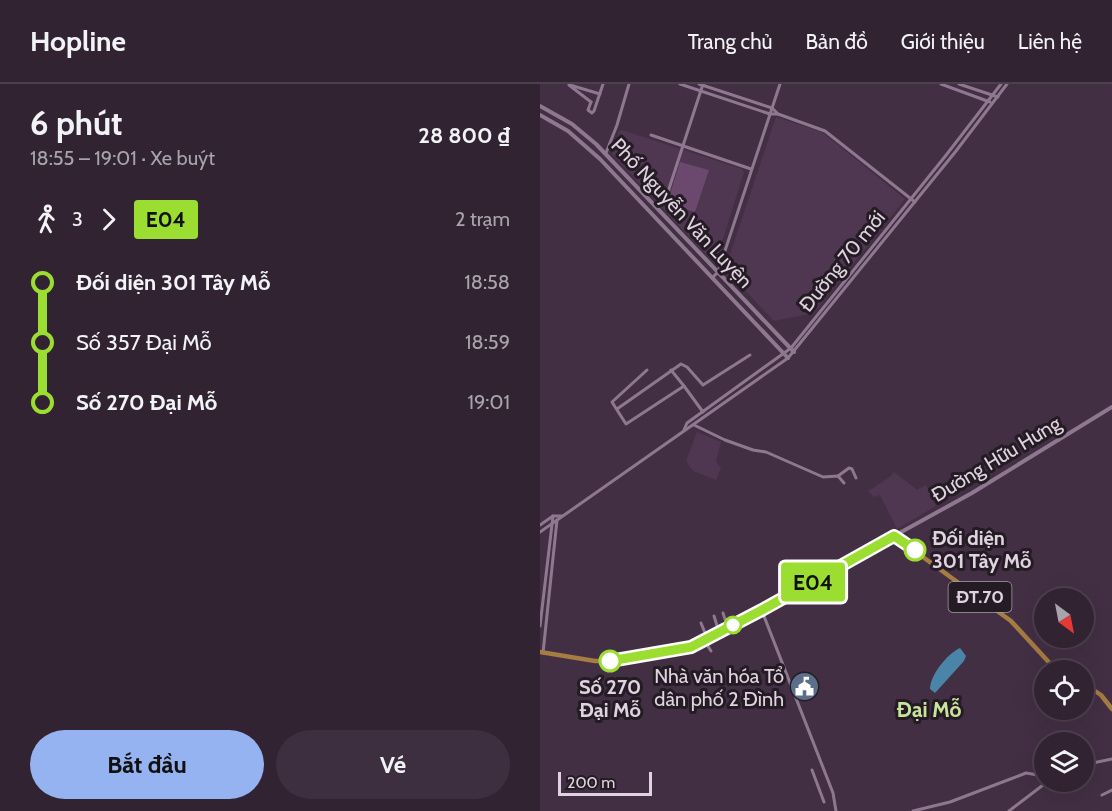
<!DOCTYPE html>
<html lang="vi">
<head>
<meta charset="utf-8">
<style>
	body { margin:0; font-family:Cabin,sans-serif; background:#3d2f3f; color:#f1f3f6; height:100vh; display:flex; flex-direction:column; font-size:22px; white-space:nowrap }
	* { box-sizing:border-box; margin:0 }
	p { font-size:20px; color:#a8a4ac }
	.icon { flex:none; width:33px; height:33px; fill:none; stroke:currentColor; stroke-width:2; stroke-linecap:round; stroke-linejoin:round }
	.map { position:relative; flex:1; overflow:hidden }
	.details { display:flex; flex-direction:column; background:#322333; width:540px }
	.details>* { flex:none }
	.badge { padding:0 12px; border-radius:4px; font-size:21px; line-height:39px }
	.needle { width:39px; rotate:148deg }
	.controls { position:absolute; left:494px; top:504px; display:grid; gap:12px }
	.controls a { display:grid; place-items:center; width:60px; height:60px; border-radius:50%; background:#322333; box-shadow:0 6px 24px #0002,0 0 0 2px #4d404e; font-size:30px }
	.scale { position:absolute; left:18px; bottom:15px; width:94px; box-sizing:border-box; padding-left:6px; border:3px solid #e0d3e0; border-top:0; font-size:16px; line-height:21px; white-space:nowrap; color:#e0d3e0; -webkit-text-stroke:4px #241b24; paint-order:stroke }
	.map>.badge { position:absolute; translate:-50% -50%; box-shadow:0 0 0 3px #fff }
	.legs { display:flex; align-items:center; gap:9px; height:66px; padding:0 30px; font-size:20px }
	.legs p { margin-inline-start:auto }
	.summary { display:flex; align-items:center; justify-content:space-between; height:102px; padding:0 30px }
	h1 { font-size:33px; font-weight:800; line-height:45px }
	.primary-button { display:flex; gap:12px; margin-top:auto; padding:12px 30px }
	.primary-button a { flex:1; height:69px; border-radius:36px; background:#95b2f1; color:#111; font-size:24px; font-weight:800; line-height:69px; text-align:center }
	.primary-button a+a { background:#3d2f3f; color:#f1f3f6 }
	ul { padding:0 30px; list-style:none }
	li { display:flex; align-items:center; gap:21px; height:60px; font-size:22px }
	li i { display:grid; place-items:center; width:9px; height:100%; margin:0 8px; background:currentColor }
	li i::after { content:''; width:15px; height:15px; margin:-8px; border:4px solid; border-radius:50%; background:#322333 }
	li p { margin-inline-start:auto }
	li:first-child i { background:linear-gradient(#0000 50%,currentColor 0) }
	li:last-child i { background:linear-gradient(currentColor 50%,#0000 0) }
	header { display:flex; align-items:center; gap:36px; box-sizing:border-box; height:84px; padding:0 30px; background:#322333; border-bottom:2px solid #4d404e }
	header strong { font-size:28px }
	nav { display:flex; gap:33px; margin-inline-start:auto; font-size:21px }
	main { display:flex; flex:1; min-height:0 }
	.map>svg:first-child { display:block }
</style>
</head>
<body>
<header>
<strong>Hopline</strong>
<nav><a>Trang chủ</a><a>Bản đồ</a><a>Giới thiệu</a><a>Liên hệ</a></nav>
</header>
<main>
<section class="details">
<div class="summary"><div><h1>6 phút</h1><p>18:55 – 19:01 · Xe buýt</p></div><b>28 800 ₫</b></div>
<div class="legs"><svg class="icon" aria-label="walk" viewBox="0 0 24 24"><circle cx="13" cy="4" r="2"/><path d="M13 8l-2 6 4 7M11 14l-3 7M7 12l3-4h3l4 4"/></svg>3<svg class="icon" aria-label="forward" viewBox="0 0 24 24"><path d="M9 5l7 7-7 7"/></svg><b class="badge" style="background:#9cdd31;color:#111">E04</b><p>2 trạm</p></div>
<ul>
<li><i style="color:#9cdd31"></i><b>Đối diện 301 Tây Mỗ</b><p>18:58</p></li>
<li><i style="color:#9cdd31"></i><span>Số 357 Đại Mỗ</span><p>18:59</p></li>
<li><i style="color:#9cdd31"></i><b>Số 270 Đại Mỗ</b><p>19:01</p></li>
</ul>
<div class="primary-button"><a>Bắt đầu</a><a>Vé</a></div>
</section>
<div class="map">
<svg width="572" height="727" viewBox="0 0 572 727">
	<rect width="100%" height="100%" fill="#432f44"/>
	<g fill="#4f3651">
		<polygon points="236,33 282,48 365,115 274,229 234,237 185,185"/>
		<polygon points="82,46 202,85 204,88 177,174 173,178 72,70 79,47"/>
		<polygon points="157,348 181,358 176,378 181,384 176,396 153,387 146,377"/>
		<polygon points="354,388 377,406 386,401 396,422 357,445 340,411 334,413 328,407 350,393"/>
	</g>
	<polygon fill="#6b496e" points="140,78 169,86 155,128 127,120"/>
	<path fill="#4a84a6" d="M420,564L426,572L424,577L395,609L390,605C390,591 407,570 420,564Z"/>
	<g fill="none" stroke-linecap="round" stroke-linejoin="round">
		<g stroke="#8e7890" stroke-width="3">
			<polyline points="140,0 230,30 238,30"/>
			<polyline points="159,0 232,24 238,30 285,47 375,118"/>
			<polyline points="29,1 51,18"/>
			<polyline points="30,1 60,10"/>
			<polyline points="51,18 48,26 52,29 54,27 63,0"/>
			<polyline points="111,51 211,85"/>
			<polyline points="66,69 77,41 89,0"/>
			<polyline points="125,117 163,0"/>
			<polyline points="172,194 178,188 240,0"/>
			<polyline points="107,286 72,318 86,340 144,302 131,286"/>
			<polyline points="144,302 163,328"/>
			<polyline points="77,325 141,280 147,283 163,301 210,271"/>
			<polyline points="154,341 185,356 213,366 226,368 283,393 298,392 304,399"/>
			<polyline points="298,392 309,384 312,385 316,394"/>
			<polyline points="183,529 188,544"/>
			<polyline points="174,532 179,548"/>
			<polyline points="161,539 167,554"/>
			<polyline points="0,542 13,432"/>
			<polyline points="164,556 171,567"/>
			<polyline points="3,569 17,436"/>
			<polyline points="543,681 572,675"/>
			<polyline points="272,686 284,718"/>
			<polyline points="562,711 572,706"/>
			<polyline points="373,727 410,718 486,689 504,692"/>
			<polyline points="469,727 507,698"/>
		</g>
		<g stroke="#8e7890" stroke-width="3">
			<polyline points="401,0 450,18"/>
			<polyline points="419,0 458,13"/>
			<polyline points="144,346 147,339 251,264 407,70 461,0"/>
			<polyline points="0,441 13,432 22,432"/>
			<polyline points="0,448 248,274 416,67 467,0"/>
			<polyline points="222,527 293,709 296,727"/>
		</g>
		<g stroke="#8e7890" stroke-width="4">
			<polyline points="0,22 32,40 56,60 254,268"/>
			<polyline points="0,31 28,47 60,75 248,274"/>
			<polyline points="354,452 432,409 572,323"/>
		</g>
		<g stroke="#a57c42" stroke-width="4.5">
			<polyline points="0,568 55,577 70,577 151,563 222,527 354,452 471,537 516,586"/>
			<polyline points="543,599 561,611 572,625"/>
		</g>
	</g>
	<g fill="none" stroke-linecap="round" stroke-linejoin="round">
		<defs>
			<polyline id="line-1" points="70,577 151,563 222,526 354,452 375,466"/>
		</defs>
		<use href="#line-1" stroke="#fff" stroke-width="14"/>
		<use href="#line-1" stroke="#9cdd31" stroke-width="9"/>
	</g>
	<defs>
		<symbol id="civic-disc" viewBox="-11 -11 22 22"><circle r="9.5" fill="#5c6f8a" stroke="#241b24"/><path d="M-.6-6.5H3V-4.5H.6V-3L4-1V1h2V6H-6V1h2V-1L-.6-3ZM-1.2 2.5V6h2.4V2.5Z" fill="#fff"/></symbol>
	</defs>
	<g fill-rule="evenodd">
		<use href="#civic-disc" x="248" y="586" width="33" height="33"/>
	</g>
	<g fill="#fff" stroke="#9cdd31" stroke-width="3">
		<circle cx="375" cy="466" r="10"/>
		<circle cx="193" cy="541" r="8"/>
		<circle cx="70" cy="577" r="10"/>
	</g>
	<g text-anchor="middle" stroke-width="6" stroke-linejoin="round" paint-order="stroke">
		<rect fill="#241b24" stroke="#a89ca8" stroke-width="1.5" x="408.5" y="498" width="63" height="30" rx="4.5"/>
		<g font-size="18" font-weight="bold" fill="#e0d3e0">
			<text x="440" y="519">ĐT.70</text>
		</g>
		<g font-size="20" fill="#e0d3e0" stroke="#241b24">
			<text transform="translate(142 129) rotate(47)" y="7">Phố Nguyễn Văn Luyện</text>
			<text transform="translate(302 177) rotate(-51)" y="7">Đường 70 mới</text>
			<text transform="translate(456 375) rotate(-31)" y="7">Đường Hữu Hưng</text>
		</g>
		<g font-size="20" font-weight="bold" fill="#e0d3e0" stroke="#241b24" text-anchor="start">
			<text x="392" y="461">Đối diện<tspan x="392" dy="23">301 Tây Mỗ</tspan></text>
			<text x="70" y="610" text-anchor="middle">Số 270<tspan x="70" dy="23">Đại Mỗ</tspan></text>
		</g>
		<g font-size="20" fill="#e0d3e0" stroke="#241b24" text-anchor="end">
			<text x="244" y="599">Nhà văn hóa Tổ<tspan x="244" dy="23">dân phố 2 Đình</tspan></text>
		</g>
		<g font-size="21" font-weight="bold" fill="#c7e49b" stroke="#241b24">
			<text x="389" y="633">Đại Mỗ</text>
		</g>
	</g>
</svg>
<div class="controls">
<a><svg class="needle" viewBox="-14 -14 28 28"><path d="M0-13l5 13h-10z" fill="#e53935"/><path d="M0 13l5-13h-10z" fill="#a8a4ac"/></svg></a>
<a><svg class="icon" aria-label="locate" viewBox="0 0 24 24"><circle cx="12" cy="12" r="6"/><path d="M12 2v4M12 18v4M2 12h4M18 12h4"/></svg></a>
<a><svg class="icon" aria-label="layers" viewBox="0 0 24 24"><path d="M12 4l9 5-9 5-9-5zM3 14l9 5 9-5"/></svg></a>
</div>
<div class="scale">200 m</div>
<b class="badge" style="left:273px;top:498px;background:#9cdd31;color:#111">E04</b>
</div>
</main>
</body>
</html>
